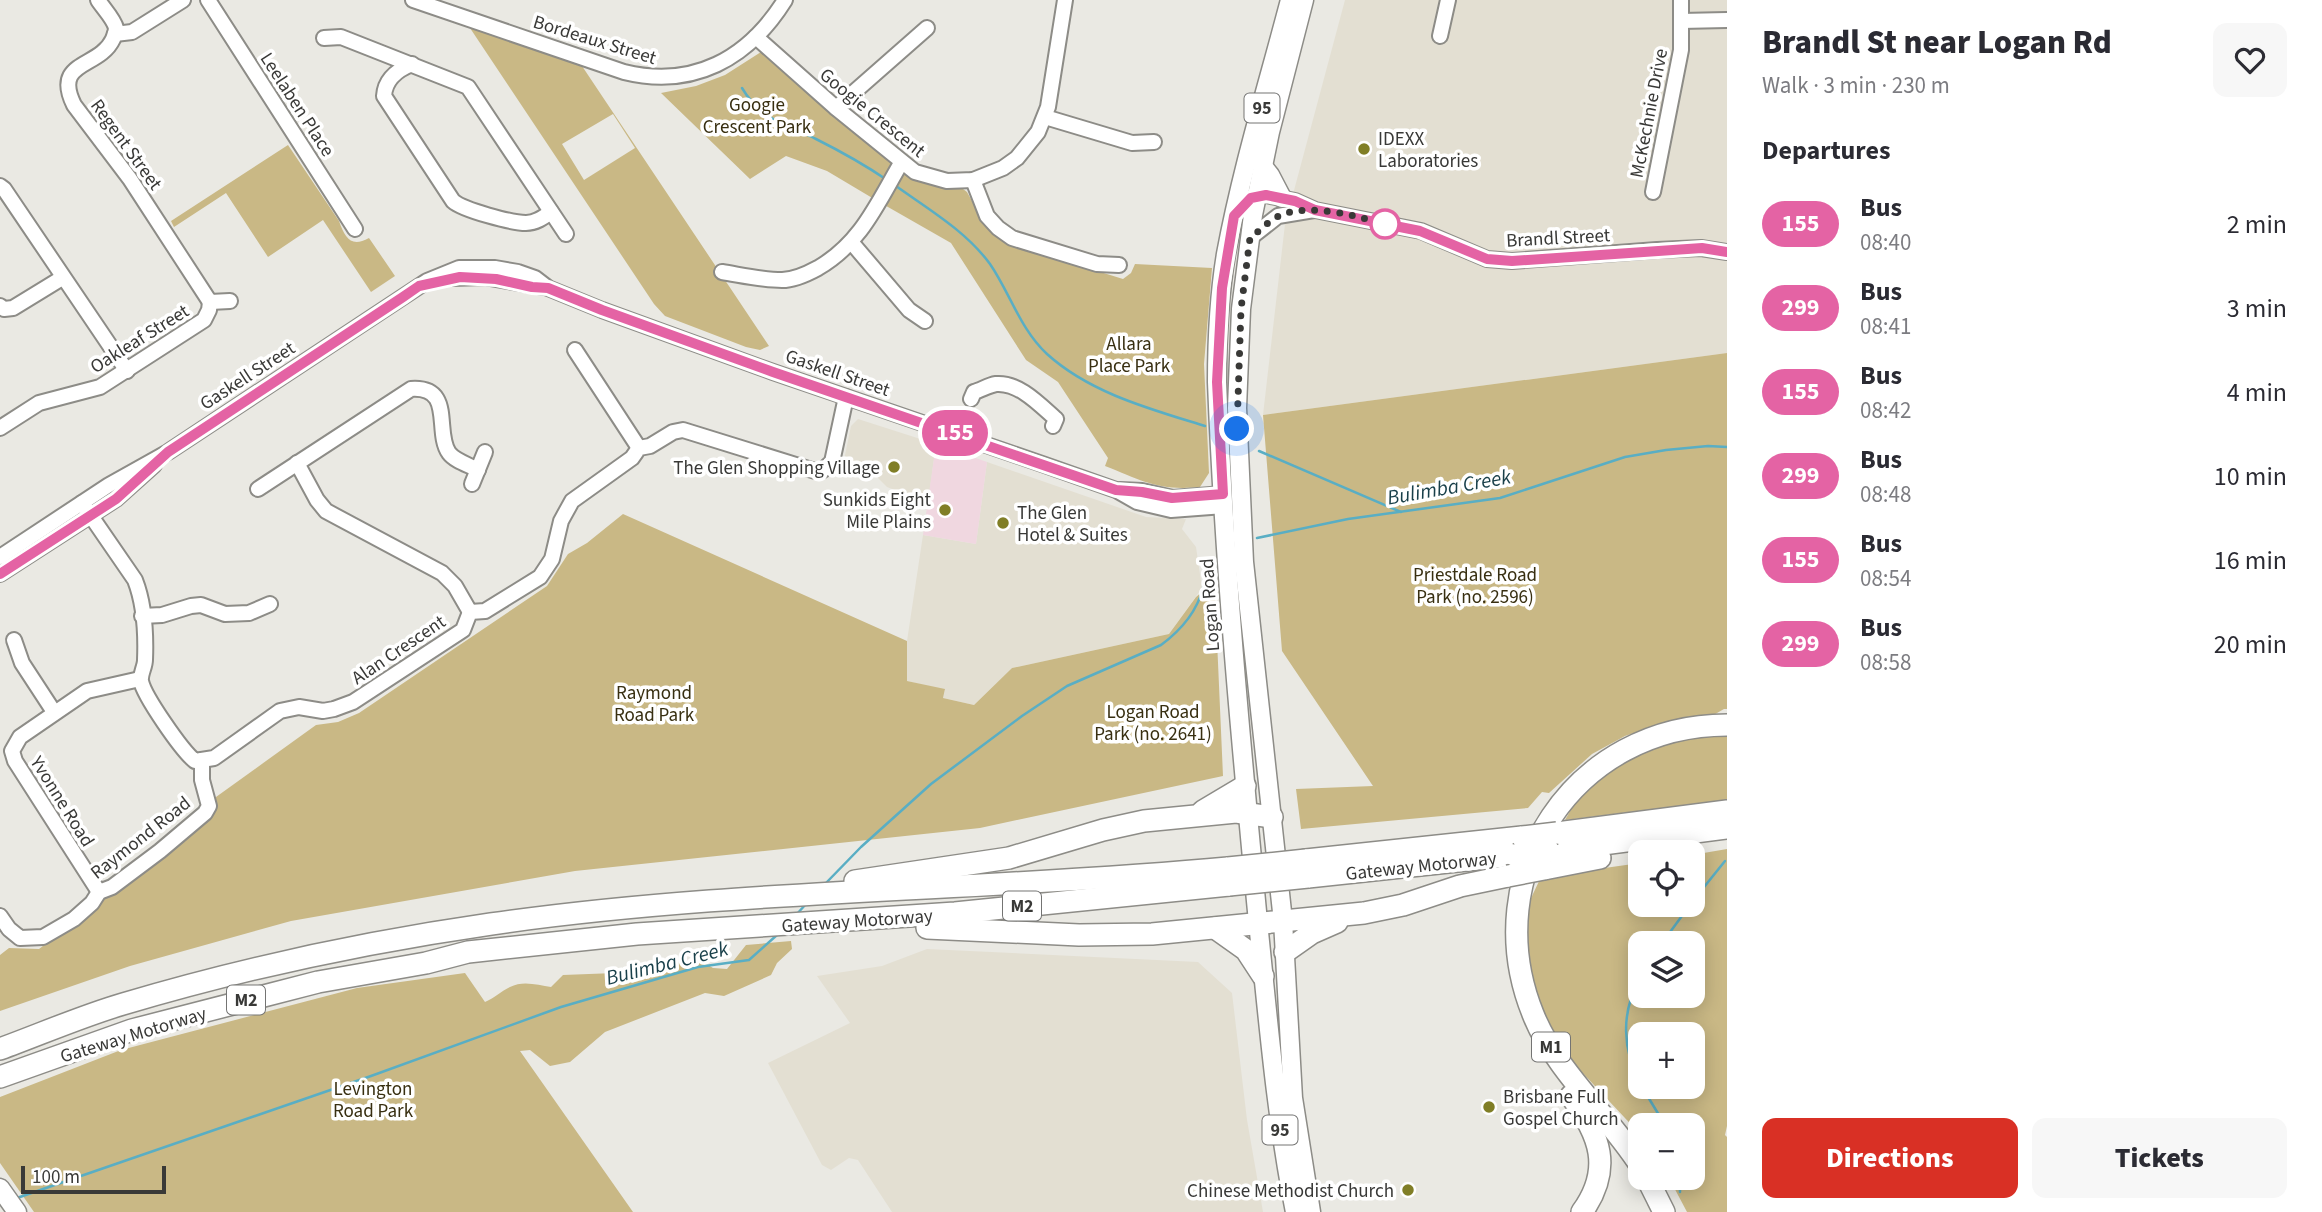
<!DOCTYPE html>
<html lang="en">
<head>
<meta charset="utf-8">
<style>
	body { margin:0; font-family:"Source Sans 3",sans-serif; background:#f7f7f7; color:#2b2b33; height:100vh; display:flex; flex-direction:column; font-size:26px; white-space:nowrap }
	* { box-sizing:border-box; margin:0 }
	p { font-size:23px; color:#7c7c81 }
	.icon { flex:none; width:38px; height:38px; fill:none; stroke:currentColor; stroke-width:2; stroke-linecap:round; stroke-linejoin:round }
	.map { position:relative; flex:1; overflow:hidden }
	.details { display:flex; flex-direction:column; background:#fff; width:595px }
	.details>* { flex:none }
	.badge { padding:0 14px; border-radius:23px; font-size:24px; line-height:46px }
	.controls { position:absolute; left:1628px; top:840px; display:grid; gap:14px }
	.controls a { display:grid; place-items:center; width:77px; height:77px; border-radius:14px; background:#fff; box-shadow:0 4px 18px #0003; font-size:35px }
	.scale { position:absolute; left:21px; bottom:18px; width:145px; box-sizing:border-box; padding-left:7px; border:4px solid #393937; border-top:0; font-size:19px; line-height:24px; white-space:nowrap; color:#393937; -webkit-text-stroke:5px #fff; paint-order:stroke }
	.you { position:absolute; width:35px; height:35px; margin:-18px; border:5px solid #fff; border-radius:50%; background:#1a73e8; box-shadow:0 0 0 10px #1a73e833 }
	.map>.badge { position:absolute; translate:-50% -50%; box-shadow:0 0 0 4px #fff }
	h2 { padding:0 35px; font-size:26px; line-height:63px }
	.round { display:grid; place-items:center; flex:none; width:74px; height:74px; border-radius:14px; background:#f7f7f7 }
	.summary { display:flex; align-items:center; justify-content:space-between; height:119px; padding:0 35px }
	h1 { font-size:33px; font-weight:800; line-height:52px }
	.button { display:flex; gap:14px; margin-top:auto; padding:14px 35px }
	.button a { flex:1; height:80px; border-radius:14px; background:#d93025; color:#fff; font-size:28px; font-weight:800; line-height:80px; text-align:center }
	.button a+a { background:#f7f7f7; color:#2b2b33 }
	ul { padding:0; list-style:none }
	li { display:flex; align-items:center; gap:21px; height:84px; padding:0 35px }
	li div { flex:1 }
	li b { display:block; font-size:26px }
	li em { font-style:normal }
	li .badge { min-width:77px; font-weight:700; text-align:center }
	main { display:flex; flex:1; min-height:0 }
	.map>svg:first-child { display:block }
</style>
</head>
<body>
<main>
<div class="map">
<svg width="1727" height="1212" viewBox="0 0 1727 1212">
	<rect width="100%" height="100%" fill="#eae9e3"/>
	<g fill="#e3dfd2">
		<polygon points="1345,0 1727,0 1727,353 1263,415 1285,224"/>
		<polygon points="858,419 936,444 928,503 887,487 868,468 844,460 851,426"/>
		<polygon points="987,462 1146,517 1186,519 1182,529 1196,547 1202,588 1169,634 1012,668 974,705 943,698 945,690 907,681 907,641 923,535 976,544"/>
		<polygon points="927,949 1198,962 1232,993 1247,1120 1263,1212 892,1212 858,1160 849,1158 831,1170 822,1165 768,1063 850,1023 817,976 882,966"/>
	</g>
	<polygon fill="#f0d7e0" points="936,444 987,462 976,544 923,535"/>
	<g fill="#c9b885" fill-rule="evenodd">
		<path d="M470,28L582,66L769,346L760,350L746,347L665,316L654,304ZM613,114L635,148L584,180L562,144Z"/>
		<polygon points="761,52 895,166 874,199 827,171 786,156 750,179 661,93 696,86 725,75"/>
		<path d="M288,145L339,221C345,238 351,248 369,238L395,276L371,292L323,220L268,257L226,193L174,227L171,221Z"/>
		<path d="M900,169L910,177L931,185L963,189L967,192L982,219L1023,248L1123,279L1131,273L1135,264L1212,268L1204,364L1209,473L1200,487C1158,491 1143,481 1105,466L1108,458L1058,382L1026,360L951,243L881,203Z"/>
		<polygon points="1727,353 1727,709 1724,709 1710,717 1669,721 1625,736 1592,754 1549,793 1542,792 1528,808 1301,829 1296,789 1373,786 1282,651 1263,415"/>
		<polygon points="623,514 907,641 907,681 945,689 943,698 974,705 1012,668 1169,634 1196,597 1203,591 1215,595 1223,776 980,828 575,871 291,921 130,966 0,1011 0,955 9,948 39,949 213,816 216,797 316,725 338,722 359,713 547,586 568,554 587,543"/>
		<polygon points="1703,736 1727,737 1727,800 1565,820 1577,799 1602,776 1627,759 1661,744"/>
		<path d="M1727,849V1126L1725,1135L1727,1137V1212H1687L1669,1178H1692V1125H1640V1134L1562,1051L1545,1026L1529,972L1523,915L1541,877L1640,863V905H1692V855ZM1640,943H1692V996H1640ZM1640,1034H1692V1087H1640Z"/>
		<path d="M791,941L792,949L777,963L771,975L724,996L705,993L605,1032L570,1062L550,1066L530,1050L520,1051L633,1212H34L0,1163V1097L121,1050L357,988L465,973L485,1002C495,998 501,991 510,987C523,980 538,985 551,987L563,975L641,972L696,958L713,968L727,969L746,945Z"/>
	</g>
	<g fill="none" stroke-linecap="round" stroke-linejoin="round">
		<g stroke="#59aec4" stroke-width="2.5">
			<path d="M742,88C761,120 785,124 816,139C840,151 865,165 887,180"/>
			<path d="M896,186C928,209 966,231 990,264C1010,293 1020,329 1047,354C1090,393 1150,409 1205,426"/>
			<polyline points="1259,451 1401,512"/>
			<polyline points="1257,538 1348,519 1500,498 1625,457 1666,450 1708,446 1727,447"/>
			<path d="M825,884L861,847L931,784L1022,716L1067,686L1161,645C1180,631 1197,611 1203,588C1206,579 1203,570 1204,561L1209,559"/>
			<polyline points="1692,902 1725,861"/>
			<polyline points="796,915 806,904"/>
			<polyline points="1662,943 1690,905"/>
			<path d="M1640,980C1620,1012 1623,1051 1640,1083"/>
			<polyline points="1642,1087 1665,1125"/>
			<polyline points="1680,1192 1680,1178"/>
			<polyline points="17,1198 371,1076 561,1007 698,967 749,960 777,935"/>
		</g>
		<defs>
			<g id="minor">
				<path d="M98,0C103,8 114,19 116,28C116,32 114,36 113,39C99,69 52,60 74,105L130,179L210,302L230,301"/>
				<polyline points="208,0 355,229"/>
				<path d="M413,0L624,72C693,89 748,59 785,0"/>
				<polyline points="1681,21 1727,20"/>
				<polyline points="115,34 132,32 183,0"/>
				<polyline points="1440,36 1448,0"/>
				<polyline points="756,37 836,108 915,172 947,181 973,180 1003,168 1017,158 1038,132 1048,107 1065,0"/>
				<polyline points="324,38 341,37 468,87 566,234"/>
				<path d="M412,64C397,70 385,79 384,96L453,201C463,210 512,223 526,223C536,223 544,217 551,212"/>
				<polyline points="836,108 927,28"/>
				<polyline points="1045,117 1132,143 1154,142"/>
				<polyline points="973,180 987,216 998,228 1012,238 1097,264 1119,265"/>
				<polyline points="0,186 4,189 127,371"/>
				<polyline points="1653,192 1681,50 1681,0"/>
				<polyline points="1234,216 1251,198 1266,195 1295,201 1315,210 1421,231 1487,259 1512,261 1657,250 1701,248 1727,252"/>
				<polyline points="1250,238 1278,216 1314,210"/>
				<polyline points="852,243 909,310 925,321"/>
				<path d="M722,272C741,275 762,280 782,280C794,280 807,274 818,268C861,243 877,204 901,163"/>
				<polyline points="452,278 484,277 543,287"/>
				<polyline points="0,306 4,309 13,308 62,278"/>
				<polyline points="575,350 639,448"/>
				<path d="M971,399L974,392C981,390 989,385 996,384C1019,382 1040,405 1056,419L1053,426"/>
				<polyline points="0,428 39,403 100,387 204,320 209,310 210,302"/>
				<polyline points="297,463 317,500 326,511 442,573 455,586 470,612"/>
				<polyline points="472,484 485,452"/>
				<path d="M258,489L411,389C455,386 434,432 449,453C455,461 469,465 478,470"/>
				<polyline points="1120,490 1142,491 1173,498 1223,494"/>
				<path d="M82,503L135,580C144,603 146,635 145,660C145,667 140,674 141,681C144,696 182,751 195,761L214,758L280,711L299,707L323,711L334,709L353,702L463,630L470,612L485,611L540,577L552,559L561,521L572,501L632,458L639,448L650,446L673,432L683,430L815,471L823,470L832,462L846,397"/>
				<polyline points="0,557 109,485 168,452 427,281 459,268 495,268 518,272 535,278 548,288 602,310 773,372 1045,465 1116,490 1137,502 1171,510 1224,506"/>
				<polyline points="0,574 116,499 154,465"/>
				<polyline points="142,616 162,615 191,606 201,605 225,614 249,613 270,604"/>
				<polyline points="14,640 22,663 54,712"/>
				<polyline points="99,892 15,761 12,751 20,737 87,691 140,679"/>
				<polyline points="0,916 9,929 20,938 43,937 74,919 92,903 99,892 112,887 160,851 205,813 209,806 202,780 202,760"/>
			</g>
			<g id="major">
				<path d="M1290,0C1268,84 1242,168 1226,254C1219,296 1217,339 1217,382C1224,563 1241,743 1258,922C1268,1019 1276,1116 1295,1212"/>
				<polyline points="1304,0 1270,132 1253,215 1241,309 1237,408 1244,562 1283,921 1293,1098 1311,1212"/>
				<polyline points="1262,165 1270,175 1282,198"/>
				<polyline points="0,1188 17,1212"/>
			</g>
			<g id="highway">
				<polyline points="1203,811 1245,786"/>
				<polyline points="1557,833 1727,811"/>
				<polyline points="1549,851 1727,828"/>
				<polyline points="1306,860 1522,837"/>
				<polyline points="1544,869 1600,858"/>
				<polyline points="1308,877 1514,855"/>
				<polyline points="855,881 1009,858 1103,830 1144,821 1236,812 1272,817"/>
				<polyline points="927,928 1079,935 1152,934 1364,913 1403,905 1460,886 1508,876"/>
				<polyline points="1215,928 1246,950 1263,976"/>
				<polyline points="1285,952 1312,933 1337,922"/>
				<path d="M0,1049C41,1034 82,1016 123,1004C244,968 366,942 491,924C734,889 983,891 1228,868"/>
				<polyline points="0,1077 132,1030 318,982 426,963 468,952 637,934 955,913 1229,885"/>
				<path d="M1571,1096C1600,1135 1613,1169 1582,1212"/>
				<path d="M1640,1165C1608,1115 1555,1070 1533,1014C1476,873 1575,725 1727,725"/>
				<polyline points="1647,1178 1664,1212"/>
			</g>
		</defs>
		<use href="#minor" stroke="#8d8c87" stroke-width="18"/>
		<use href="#major" stroke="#8d8c87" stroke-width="21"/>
		<use href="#highway" stroke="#8d8c87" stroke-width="24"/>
		<use href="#minor" stroke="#fff" stroke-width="14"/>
		<use href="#major" stroke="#fff" stroke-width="18"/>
		<use href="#highway" stroke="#fff" stroke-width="21"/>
		<defs>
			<g id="highway-bridge">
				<polyline points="1522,837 1557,833"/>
				<polyline points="1514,855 1549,851"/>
				<polyline points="1228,868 1306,860"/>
				<polyline points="1508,876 1544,869"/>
				<polyline points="1229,885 1308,877"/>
			</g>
		</defs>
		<use href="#highway-bridge" stroke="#8d8c87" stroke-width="24" stroke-linecap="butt"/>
		<use href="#highway-bridge" stroke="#fff" stroke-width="21"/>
	</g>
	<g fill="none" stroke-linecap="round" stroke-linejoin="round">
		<defs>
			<polyline id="line" points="0,574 116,499 168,452 403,297 419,286 460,277 496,279 532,287 548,288 602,310 773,372 1116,490 1142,492 1172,498 1223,494 1217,382 1222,288 1234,216 1251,198 1266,195 1295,201 1315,210 1420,231 1487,259 1512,261 1702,248 1727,252"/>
		</defs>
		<use href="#line" stroke="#fff" stroke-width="16"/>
		<use href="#line" stroke="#e463a4" stroke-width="10"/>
		<path stroke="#393937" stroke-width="7" stroke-dasharray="0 12.6" d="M1237,429L1241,309L1250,238C1260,231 1269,220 1281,215C1309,203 1357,216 1385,224"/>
	</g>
	<g fill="#807e26" stroke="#fff" stroke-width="2.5">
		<circle cx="1364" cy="149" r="7"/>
		<circle cx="894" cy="467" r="7"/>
		<circle cx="945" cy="510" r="7"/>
		<circle cx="1003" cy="523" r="7"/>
		<circle cx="1489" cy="1107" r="7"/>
		<circle cx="1408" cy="1190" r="7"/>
	</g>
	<circle fill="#fff" stroke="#e463a4" stroke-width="3.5" cx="1385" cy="224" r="14"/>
	<g text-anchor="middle" stroke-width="7" stroke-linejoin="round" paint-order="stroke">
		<g fill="#fff" stroke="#747473" stroke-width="2">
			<rect x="1244.5" y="93.5" width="35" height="29" rx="5"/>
			<rect x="1003" y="891.5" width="38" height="29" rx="5"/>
			<rect x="227" y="985.5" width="38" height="29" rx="5"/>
			<rect x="1532" y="1032.5" width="38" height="29" rx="5"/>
			<rect x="1262.5" y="1115.5" width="35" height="29" rx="5"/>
		</g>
		<g font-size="18" font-weight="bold" fill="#393937">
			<text x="1262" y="114">95</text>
			<text x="1022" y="912">M2</text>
			<text x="246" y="1006">M2</text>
			<text x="1551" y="1053">M1</text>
			<text x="1280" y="1136">95</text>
		</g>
		<g font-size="19" fill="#393937" stroke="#fff">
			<text transform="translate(595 39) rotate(17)" y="7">Bordeaux Street</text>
			<text transform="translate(298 104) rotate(57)" y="7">Leelaben Place</text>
			<text transform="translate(873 112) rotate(39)" y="7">Googie Crescent</text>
			<text transform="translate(1648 113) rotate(-79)" y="7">McKechnie Drive</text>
			<text transform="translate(127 144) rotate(54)" y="7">Regent Street</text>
			<text transform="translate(1558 237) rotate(-3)" y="7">Brandl Street</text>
			<text transform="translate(139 338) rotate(-32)" y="7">Oakleaf Street</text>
			<text transform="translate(838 372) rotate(19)" y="7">Gaskell Street</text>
			<text transform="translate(247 375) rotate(-33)" y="7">Gaskell Street</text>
			<text transform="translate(1209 605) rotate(-94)" y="7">Logan Road</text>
			<text transform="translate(398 649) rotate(-34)" y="7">Alan Crescent</text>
			<text transform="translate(63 801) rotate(58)" y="7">Yvonne Road</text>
			<text transform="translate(140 837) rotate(-38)" y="7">Raymond Road</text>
			<text transform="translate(1421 865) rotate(-6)" y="7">Gateway Motorway</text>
			<text transform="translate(857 920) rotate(-4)" y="7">Gateway Motorway</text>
			<text transform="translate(133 1034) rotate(-17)" y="7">Gateway Motorway</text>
		</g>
		<g font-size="19" fill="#382f11" stroke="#fff">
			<text x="757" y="111">Googie<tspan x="757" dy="22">Crescent Park</tspan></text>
			<text x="1129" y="350">Allara<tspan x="1129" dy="22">Place Park</tspan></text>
			<text x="1475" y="581">Priestdale Road<tspan x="1475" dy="22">Park (no. 2596)</tspan></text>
			<text x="654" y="699">Raymond<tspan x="654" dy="22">Road Park</tspan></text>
			<text x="1153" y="718">Logan Road<tspan x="1153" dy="22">Park (no. 2641)</tspan></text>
			<text x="373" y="1095">Levington<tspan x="373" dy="22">Road Park</tspan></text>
		</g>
		<g font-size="19" fill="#393937" stroke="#fff" text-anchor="start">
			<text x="1378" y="145">IDEXX<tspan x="1378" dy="22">Laboratories</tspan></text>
			<text x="880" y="474" text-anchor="end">The Glen Shopping Village</text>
			<text x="931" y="506" text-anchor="end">Sunkids Eight<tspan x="931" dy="22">Mile Plains</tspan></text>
			<text x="1017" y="519">The Glen<tspan x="1017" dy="22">Hotel &amp; Suites</tspan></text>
			<text x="1503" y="1103">Brisbane Full<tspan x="1503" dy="22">Gospel Church</tspan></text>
			<text x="1394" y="1197" text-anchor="end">Chinese Methodist Church</text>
		</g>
		<g font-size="21" font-style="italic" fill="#183f49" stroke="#fff">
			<text transform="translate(1449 487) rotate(-10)" y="7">Bulimba Creek</text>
			<text transform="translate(667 963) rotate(-14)" y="7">Bulimba Creek</text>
		</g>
	</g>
</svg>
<div class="controls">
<a><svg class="icon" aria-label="locate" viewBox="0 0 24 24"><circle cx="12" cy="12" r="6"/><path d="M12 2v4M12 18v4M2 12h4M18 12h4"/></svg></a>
<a><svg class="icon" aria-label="layers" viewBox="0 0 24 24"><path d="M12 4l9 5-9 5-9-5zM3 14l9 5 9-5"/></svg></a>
<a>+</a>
<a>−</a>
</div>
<div class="scale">100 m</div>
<div class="you" style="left:1237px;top:429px"></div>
<b class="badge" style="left:955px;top:433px;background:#e463a4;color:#fff">155</b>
</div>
<section class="details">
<div class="summary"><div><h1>Brandl St near Logan Rd</h1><p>Walk · 3 min · 230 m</p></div><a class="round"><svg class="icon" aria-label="heart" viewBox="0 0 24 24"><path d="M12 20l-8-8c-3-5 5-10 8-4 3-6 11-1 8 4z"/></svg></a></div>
<h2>Departures</h2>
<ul>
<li><span class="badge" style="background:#e463a4;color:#fff">155</span><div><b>Bus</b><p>08:40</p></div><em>2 min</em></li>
<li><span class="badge" style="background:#e463a4;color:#fff">299</span><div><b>Bus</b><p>08:41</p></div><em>3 min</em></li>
<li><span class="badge" style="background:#e463a4;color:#fff">155</span><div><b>Bus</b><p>08:42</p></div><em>4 min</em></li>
<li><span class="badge" style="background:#e463a4;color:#fff">299</span><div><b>Bus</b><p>08:48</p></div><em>10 min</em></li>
<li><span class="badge" style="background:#e463a4;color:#fff">155</span><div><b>Bus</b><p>08:54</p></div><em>16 min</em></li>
<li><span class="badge" style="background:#e463a4;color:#fff">299</span><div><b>Bus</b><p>08:58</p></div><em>20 min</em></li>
</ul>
<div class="button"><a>Directions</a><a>Tickets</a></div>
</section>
</main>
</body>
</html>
